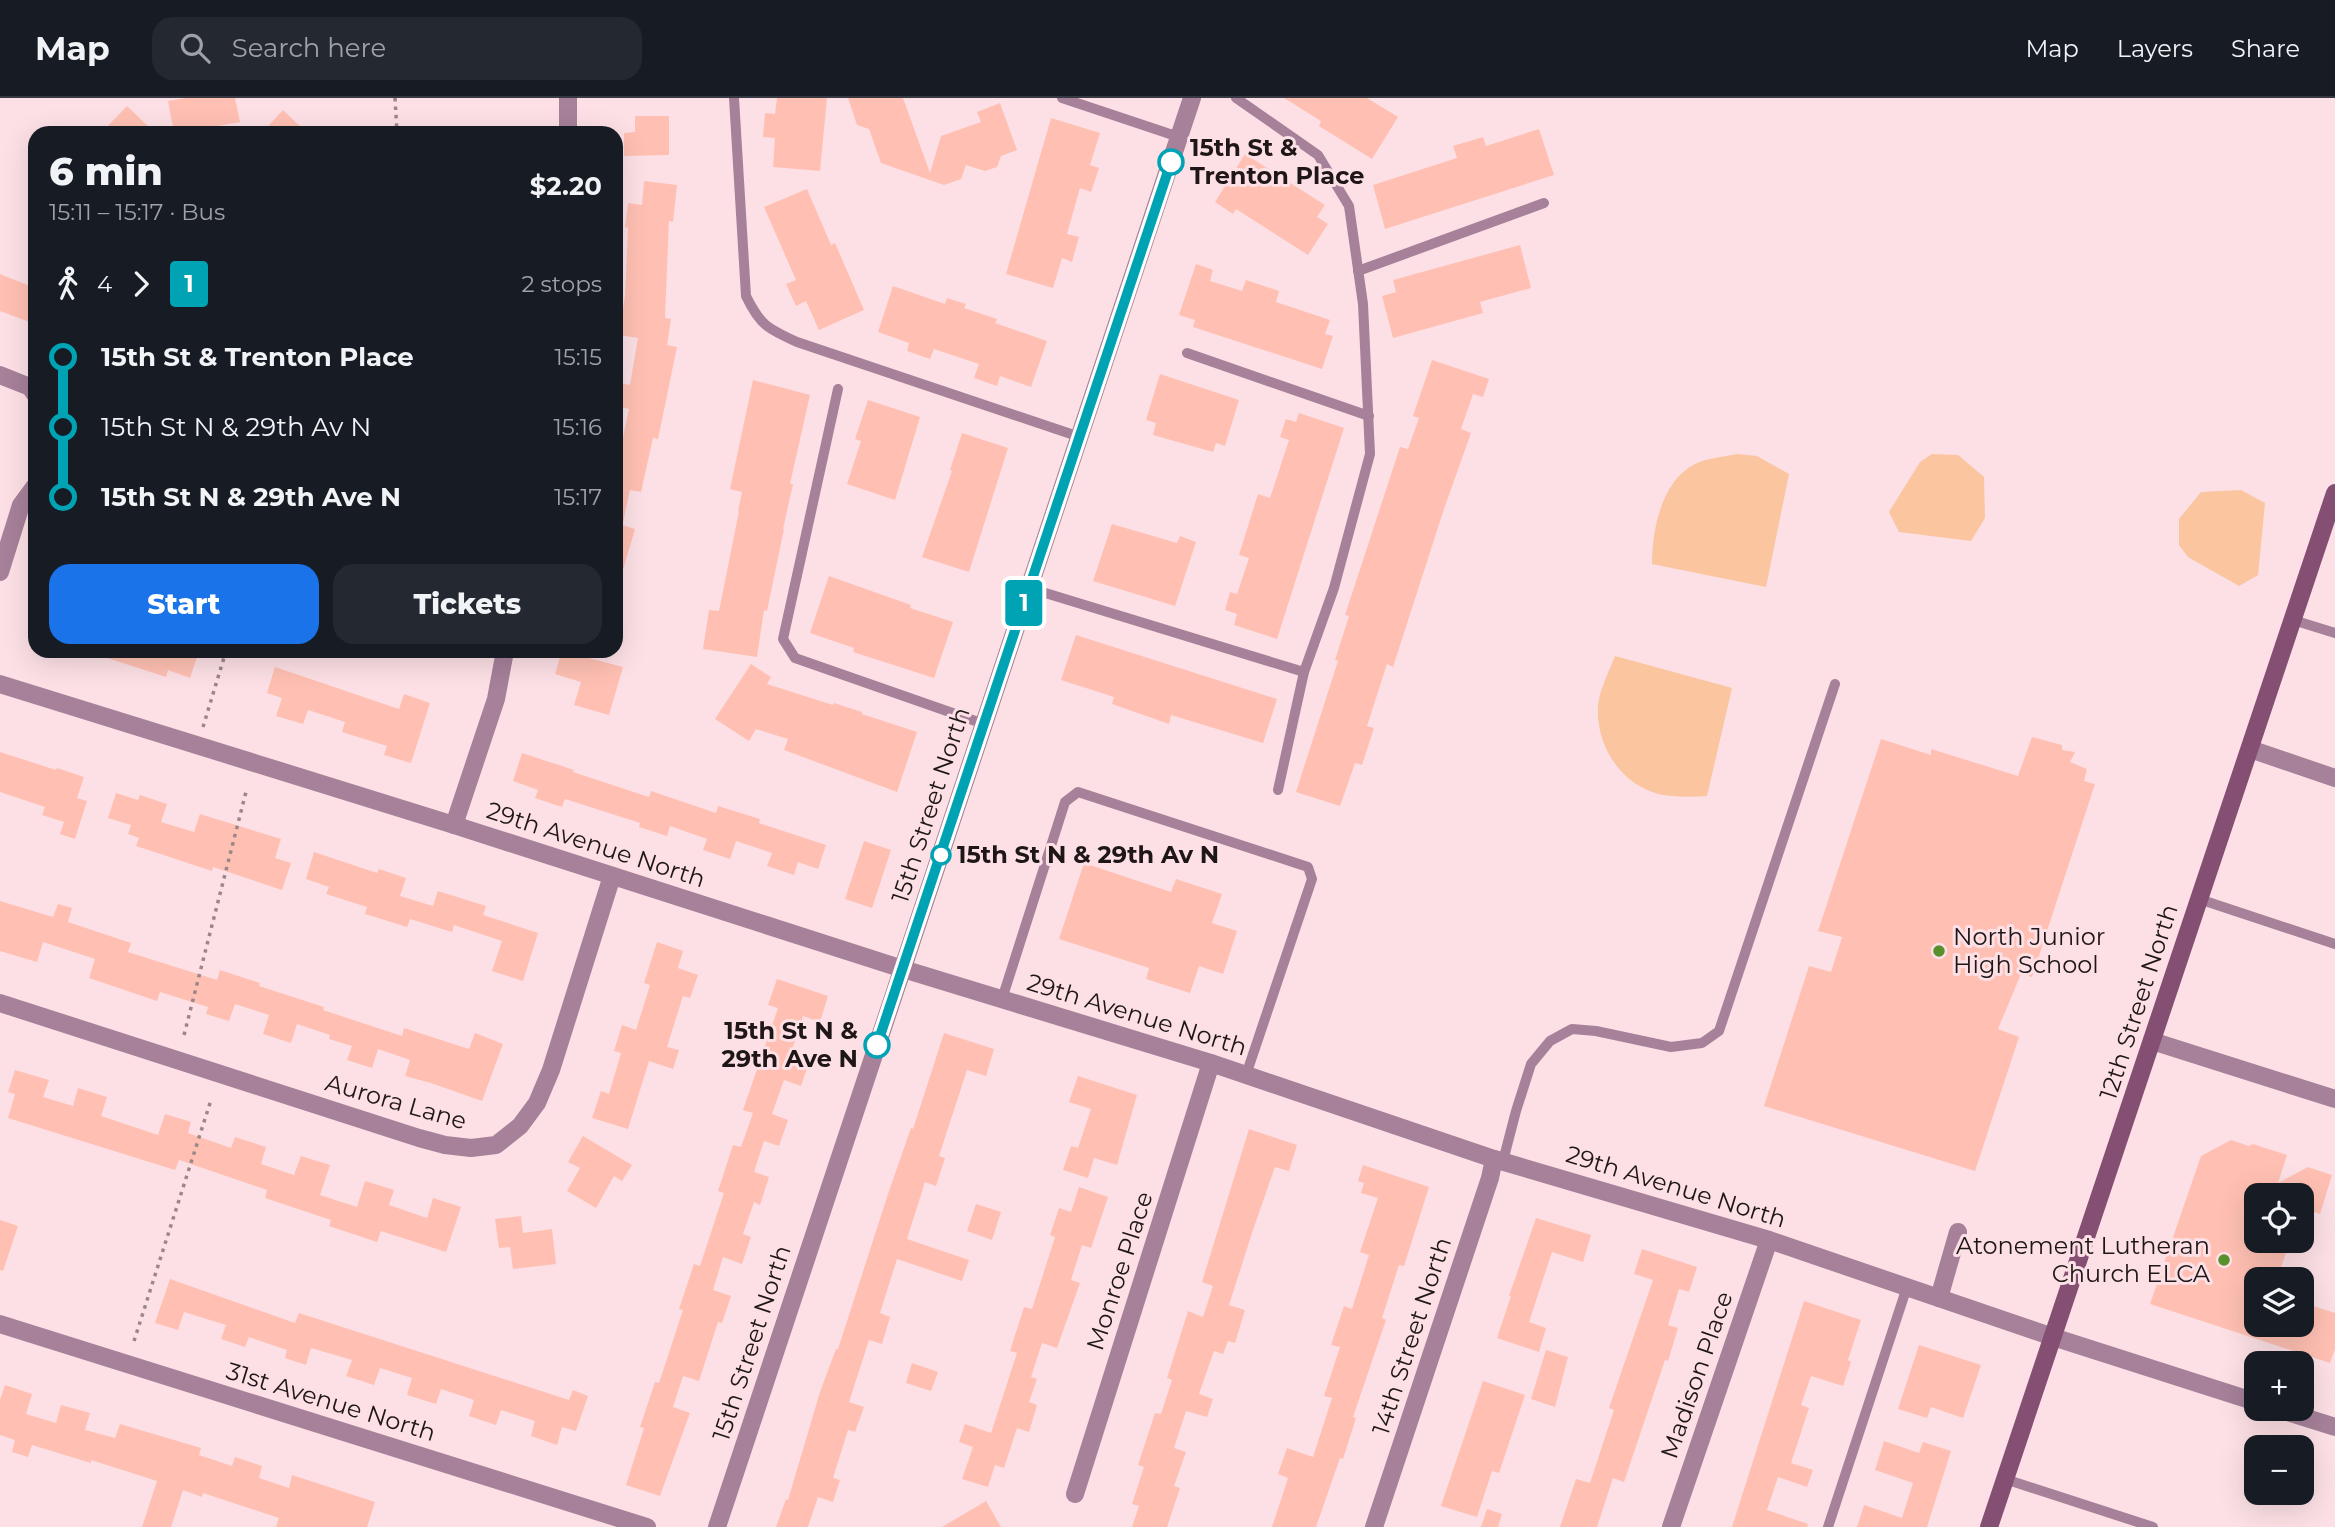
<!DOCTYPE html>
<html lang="en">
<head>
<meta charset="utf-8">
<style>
	body { margin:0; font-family:Montserrat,sans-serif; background:#242831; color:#f1f3f6; height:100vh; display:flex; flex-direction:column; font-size:26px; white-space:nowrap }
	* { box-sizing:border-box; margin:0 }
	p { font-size:23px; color:#9ea1a6 }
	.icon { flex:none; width:38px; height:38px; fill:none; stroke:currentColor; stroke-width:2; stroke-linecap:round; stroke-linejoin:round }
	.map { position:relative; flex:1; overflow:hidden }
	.side { position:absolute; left:28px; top:28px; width:595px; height:532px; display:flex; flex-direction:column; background:#171b24; border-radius:21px; box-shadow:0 7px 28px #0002 }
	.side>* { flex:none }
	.badge { padding:0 14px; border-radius:5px; font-size:24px; line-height:46px }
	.tools { position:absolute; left:2244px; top:1085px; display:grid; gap:14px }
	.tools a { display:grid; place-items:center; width:70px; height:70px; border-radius:14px; background:#171b24; box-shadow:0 7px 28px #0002; font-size:35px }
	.map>.badge { position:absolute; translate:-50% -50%; box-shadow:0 0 0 4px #fff }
	.legs { display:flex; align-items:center; gap:10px; height:77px; padding:0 21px; font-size:23px }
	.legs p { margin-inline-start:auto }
	.head { display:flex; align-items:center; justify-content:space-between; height:119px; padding:0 21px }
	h1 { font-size:38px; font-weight:800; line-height:52px }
	.primary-button { display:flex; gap:14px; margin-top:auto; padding:14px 21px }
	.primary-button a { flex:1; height:80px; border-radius:21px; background:#1a73e8; color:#fff; font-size:28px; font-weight:800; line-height:80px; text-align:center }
	.primary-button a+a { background:#242831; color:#f1f3f6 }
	ul { padding:0 21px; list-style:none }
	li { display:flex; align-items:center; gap:24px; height:70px; font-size:26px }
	li i { display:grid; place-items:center; width:10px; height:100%; margin:0 9px; background:currentColor }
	li i::after { content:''; width:18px; height:18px; margin:-9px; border:5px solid; border-radius:50%; background:#171b24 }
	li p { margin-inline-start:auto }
	li:first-child i { background:linear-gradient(#0000 50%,currentColor 0) }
	li:last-child i { background:linear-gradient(currentColor 50%,#0000 0) }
	header { display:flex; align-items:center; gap:42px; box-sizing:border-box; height:98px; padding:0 35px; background:#171b24; border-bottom:2px solid #363941 }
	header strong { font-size:33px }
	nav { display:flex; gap:38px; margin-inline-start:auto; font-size:24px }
	.search { width:490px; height:63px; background:#242831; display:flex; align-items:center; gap:18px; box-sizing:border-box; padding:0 24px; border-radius:21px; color:#9ea1a6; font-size:26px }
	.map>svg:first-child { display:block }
</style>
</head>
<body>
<header>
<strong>Map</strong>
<div class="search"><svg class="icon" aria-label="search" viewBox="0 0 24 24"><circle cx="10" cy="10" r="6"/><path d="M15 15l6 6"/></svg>Search here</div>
<nav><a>Map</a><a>Layers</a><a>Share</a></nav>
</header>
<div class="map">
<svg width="2335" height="1429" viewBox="0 0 2335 1429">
	<rect width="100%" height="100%" fill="#fce0e5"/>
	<g fill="#fac59f">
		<path d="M1737,356L1757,358L1789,376L1766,489L1652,466C1652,433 1661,383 1695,366C1707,360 1723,359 1737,356Z"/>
		<polygon points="1932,356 1958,357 1984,379 1985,420 1971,443 1899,434 1889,414 1920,364"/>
		<polygon points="2241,392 2265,405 2258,477 2239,488 2188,459 2179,447 2179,421 2201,394"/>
		<path d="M1615,558L1732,590L1707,698C1692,699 1678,699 1663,697C1623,689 1596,650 1598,609C1599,592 1609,574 1615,558Z"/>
	</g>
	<g fill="#ffc0b3">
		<polygon points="185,0 235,0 240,24 201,31 202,35 174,35 168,3"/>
		<polygon points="777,0 827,0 820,73 773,69 775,40 763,39 765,15 775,16"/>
		<polygon points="848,0 903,0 930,75 941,38 981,24 977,14 1000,5 1017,52 1001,58 997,69 985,73 966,67 961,81 944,87 881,65 869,31 857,27"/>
		<polygon points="1284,0 1367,0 1398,19 1372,61 1319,28 1321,23"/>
		<polygon points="127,8 155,35 101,35"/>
		<polygon points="283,12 307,35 262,35"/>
		<polygon points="635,18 669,18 669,57 624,58 624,35 635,34"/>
		<polygon points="1051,20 1100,35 1090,67 1099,70 1091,94 1080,90 1067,136 1079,139 1072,164 1062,160 1053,190 1006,176"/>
		<polygon points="1539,31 1554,77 1385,131 1373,87 1457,60 1453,48 1483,39 1486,48"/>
		<polygon points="1245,56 1325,107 1317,119 1328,126 1308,157 1236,111 1233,116 1215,104"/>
		<polygon points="644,83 677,87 673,124 669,123 665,220 671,221 667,247 677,249 658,341 653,340 641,394 630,392 623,425 616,424 616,352 620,353 629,311 616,308 616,284 630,287 638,240 619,237 625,198 628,130 625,129 628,105 642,107"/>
		<polygon points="807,91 831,147 835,145 864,212 819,232 806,203 796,208 786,186 796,182 764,109"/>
		<polygon points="1520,147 1531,190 1480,204 1483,215 1393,240 1382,198 1396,194 1393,182"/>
		<polygon points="1196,166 1213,172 1210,183 1242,193 1246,182 1279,193 1276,204 1330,222 1325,236 1333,238 1322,271 1193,229 1195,222 1179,217"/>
		<polygon points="0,176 35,190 35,226 0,213"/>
		<polygon points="893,188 945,206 947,200 966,206 964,210 997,221 995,225 1047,243 1031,289 1000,278 997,288 974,280 979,266 934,251 930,261 907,253 909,245 878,234"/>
		<polygon points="1432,262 1489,281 1483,299 1473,296 1461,331 1471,335 1444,411 1393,569 1387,566 1367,628 1374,630 1362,667 1355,665 1340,708 1296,694 1338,563 1335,562 1349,518 1345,517 1400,349 1408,351 1419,320 1413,318"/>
		<polygon points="1160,276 1239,302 1225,348 1216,345 1213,354 1153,337 1156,325 1146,322"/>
		<polygon points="753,282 810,297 790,386 793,386 783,431 784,431 767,513 764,512 757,559 703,551 709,512 719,513 739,413 738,413 742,394 730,391"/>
		<polygon points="868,302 920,319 895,402 847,386 861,343 855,341"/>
		<polygon points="1299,315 1344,330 1277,541 1234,527 1237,516 1225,512 1230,494 1237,496 1249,460 1239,457 1258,396 1270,400 1289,342 1280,339 1286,321 1296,324"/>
		<polygon points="962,335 1008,350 969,474 922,459 952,373 950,372"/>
		<polygon points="616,425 635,431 620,482 616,481"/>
		<polygon points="1112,426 1177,445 1180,438 1196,444 1175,508 1093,483"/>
		<polygon points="829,478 911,507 910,510 953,524 934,580 853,554 854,550 810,535"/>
		<polygon points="1076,537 1277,601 1263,645 1171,617 1169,626 1112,606 1114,599 1061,582"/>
		<polygon points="96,553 199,553 190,580 168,572 166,579 95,556"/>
		<polygon points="562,553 623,569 609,617 574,607 581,584 555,576"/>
		<polygon points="751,566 771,579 767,586 833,607 834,605 862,614 862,616 917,634 897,694 784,652 788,641 756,631 749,643 715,621"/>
		<polygon points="275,569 399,611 404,596 430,605 411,665 384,657 387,648 342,634 345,624 308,612 303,626 276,618 282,600 267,595"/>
		<polygon points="2032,639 2062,647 2062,652 2075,654 2070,664 2087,671 2084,683 2095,686 2032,879 2021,876 1998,931 2019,939 1975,1073 1764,1008 1809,868 1831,874 1842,839 1818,833 1881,641 1931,657 1931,651 2018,678"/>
		<polygon points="0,654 56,672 57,670 84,679 77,700 87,703 75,741 60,736 64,724 42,717 45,709 0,694"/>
		<polygon points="522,655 574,672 573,674 649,699 651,693 716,715 718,708 760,721 759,725 826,747 818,771 798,764 794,777 767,768 772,755 736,743 730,761 703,752 707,741 670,728 667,738 639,729 640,725 565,701 562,709 535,700 538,692 513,683"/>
		<polygon points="116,695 138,702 140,697 167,706 161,724 194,734 200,716 281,741 275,760 291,765 282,792 213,769 212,773 136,748 139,740 128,736 131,727 108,720"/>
		<polygon points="864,743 891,752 872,810 845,801"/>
		<polygon points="314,754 377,775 379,771 406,780 400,798 433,808 438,793 486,808 483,817 538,835 523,883 492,873 502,843 454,827 452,834 410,821 407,829 365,816 367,809 326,796 329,789 306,781"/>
		<polygon points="1084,765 1171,794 1176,781 1222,796 1212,825 1237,833 1223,876 1199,868 1190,895 1146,881 1149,870 1059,841"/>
		<polygon points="0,803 53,819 58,806 72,810 68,824 131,845 128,854 217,882 220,872 260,885 259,888 324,909 323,912 402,938 404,930 469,951 475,935 503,946 482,1003 431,985 405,978 410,962 378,951 372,970 347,962 352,948 329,941 330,937 297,926 291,945 263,936 269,917 235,906 229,923 206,916 208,909 160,894 157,903 89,880 95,861 43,844 37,864 0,853"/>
		<polygon points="657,844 683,853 678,870 698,877 690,900 683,898 667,949 679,952 673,971 649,963 628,1031 592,1020 601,993 609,996 621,955 614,953 622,927 636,932 650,887 644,885"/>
		<polygon points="777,881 828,898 820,924 803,918 791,955 810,962 801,988 784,982 772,1016 788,1022 779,1048 764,1043 754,1074 769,1079 760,1107 754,1104 743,1136 751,1139 742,1166 723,1159 713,1192 731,1198 722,1225 718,1224 699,1283 683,1278 673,1309 690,1315 660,1398 626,1387 644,1330 640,1329 655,1284 659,1285 683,1212 679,1211 694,1166 700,1168 724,1095 718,1093 733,1047 741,1049 753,1015 743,1012 778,910 768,907"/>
		<polygon points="944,935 994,951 986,978 967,972 939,1058 945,1060 936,1088 925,1084 907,1141 969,1162 962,1183 897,1161 880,1215 890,1219 882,1246 869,1242 849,1304 864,1309 855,1334 848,1332 833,1380 840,1382 833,1404 818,1399 808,1429 776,1429 786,1401 788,1402 820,1294 836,1251 838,1251 889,1093 911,1030 913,1031"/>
		<polygon points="15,972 49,982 43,999 73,1008 78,990 107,999 101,1018 158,1037 165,1016 191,1024 188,1035 231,1050 235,1039 266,1049 261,1066 294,1077 301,1058 330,1067 320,1097 357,1109 365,1083 394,1092 389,1107 427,1120 433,1100 461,1109 446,1154 381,1133 377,1144 329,1128 331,1122 265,1100 267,1092 179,1062 175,1072 8,1020 15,996 8,994"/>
		<polygon points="1078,978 1137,997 1117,1067 1094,1060 1088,1080 1063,1072 1071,1048 1078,1050 1091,1011 1069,1004"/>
		<polygon points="1249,1031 1297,1047 1289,1073 1275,1069 1252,1135 1229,1207 1245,1212 1235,1245 1228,1243 1223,1256 1214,1253 1199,1296 1213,1301 1207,1319 1186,1313 1174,1350 1186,1354 1174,1388 1180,1390 1167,1429 1132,1429 1139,1408 1132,1406 1144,1369 1138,1367 1155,1315 1161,1316 1172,1282 1167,1280 1188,1213 1203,1219 1213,1188 1202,1184"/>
		<polygon points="583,1038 632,1067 622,1083 614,1078 596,1110 567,1093 580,1070 568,1064"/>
		<polygon points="2231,1042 2249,1048 2253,1046 2287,1057 2278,1085 2308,1069 2332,1077 2320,1116 2301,1110 2301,1097 2256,1097 2256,1143 2290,1143 2277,1181 2256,1181 2256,1227 2301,1227 2301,1204 2335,1215 2335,1251 2330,1265 2150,1206 2201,1058"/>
		<polygon points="1363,1067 1429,1089 1404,1168 1399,1167 1382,1220 1386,1222 1353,1319 1356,1320 1343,1361 1340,1360 1316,1429 1272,1429 1288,1380 1278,1376 1287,1350 1313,1359 1332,1300 1324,1298 1340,1249 1331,1247 1344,1208 1352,1211 1369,1157 1360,1154 1378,1100 1361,1095 1364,1085 1358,1083"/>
		<polygon points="1079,1089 1108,1099 1091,1150 1082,1147 1071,1182 1080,1185 1057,1250 1042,1245 1031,1279 1037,1281 1029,1304 1037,1307 1029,1334 1017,1330 1004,1370 995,1367 988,1389 962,1381 973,1349 959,1344 965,1326 991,1335 1017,1255 1010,1253 1024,1209 1032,1211 1055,1139 1050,1137 1059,1110 1071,1114"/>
		<polygon points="976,1106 1001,1114 992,1142 967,1133"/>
		<polygon points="521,1118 523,1135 552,1131 556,1166 513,1171 510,1149 499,1150 495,1121"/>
		<polygon points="1536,1120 1591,1137 1583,1164 1552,1154 1529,1224 1546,1230 1539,1254 1497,1240 1511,1198 1509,1198"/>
		<polygon points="0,1122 18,1128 3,1173 0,1172"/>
		<polygon points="1642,1151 1697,1169 1689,1194 1679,1191 1668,1227 1678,1230 1668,1263 1665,1262 1624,1384 1613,1380 1597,1429 1560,1429 1576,1381 1590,1385 1614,1312 1609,1310 1653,1182 1634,1176"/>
		<polygon points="170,1181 295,1225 299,1215 569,1302 573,1292 588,1298 576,1333 562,1329 557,1347 531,1338 535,1323 501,1312 496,1327 469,1318 474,1302 441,1291 436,1306 407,1297 412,1280 380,1270 374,1287 346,1278 352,1262 311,1250 306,1267 285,1260 287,1252 249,1239 245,1249 221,1241 226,1227 184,1214 178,1232 155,1225"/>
		<polygon points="1804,1203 1861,1222 1848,1262 1851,1264 1843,1288 1811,1278 1801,1307 1809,1310 1791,1365 1813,1372 1807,1389 1778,1379 1767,1412 1808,1426 1807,1429 1732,1429"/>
		<polygon points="1919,1247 1981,1267 1963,1320 1931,1309 1927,1320 1898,1311"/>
		<polygon points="1546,1252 1568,1259 1555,1309 1531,1301"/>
		<polygon points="912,1265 938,1274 931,1293 906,1285"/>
		<polygon points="1483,1283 1525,1297 1499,1375 1492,1373 1477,1419 1441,1408"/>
		<polygon points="5,1287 32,1296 26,1316 56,1325 61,1307 90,1315 85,1332 115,1340 120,1326 201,1350 199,1357 232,1368 235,1359 262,1368 259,1380 289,1390 292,1377 375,1404 367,1429 276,1429 279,1420 203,1395 202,1399 183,1392 171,1429 142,1429 157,1383 91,1362 91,1365 32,1347 28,1359 12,1354 15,1342 0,1337 0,1302"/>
		<polygon points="1884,1343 1919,1355 1923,1344 1951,1353 1927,1429 1857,1429 1864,1407 1902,1420 1913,1385 1875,1372"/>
		<polygon points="986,1403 1001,1429 942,1429"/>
		<polygon points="1487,1411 1502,1416 1498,1429 1481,1429"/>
	</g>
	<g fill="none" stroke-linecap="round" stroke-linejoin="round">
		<g stroke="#9b878a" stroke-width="3.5" stroke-dasharray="3.5 5" stroke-linecap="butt">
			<polyline points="395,0 397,35"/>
			<polyline points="203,629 226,553"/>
			<polyline points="184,937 246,694"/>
			<polyline points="134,1243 211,1002"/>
		</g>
		<g stroke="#a68199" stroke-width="10">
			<path d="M734,0L746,198C760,227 768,231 797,244L1080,339"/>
			<polyline points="1062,0 1179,39"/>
			<polyline points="1236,0 1318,57 1349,108 1363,206 1370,356 1334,490 1304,574 1278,692"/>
			<polyline points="1358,173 1544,105"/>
			<polyline points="1187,255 1369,318"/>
			<polyline points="838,291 783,541 795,560 984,626"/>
			<polyline points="1029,490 1304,574"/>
			<polyline points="2293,522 2335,535"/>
			<polyline points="2199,801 2335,846"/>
			<polyline points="1002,901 1065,704 1078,694 1308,769 1312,781 1246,977"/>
			<polyline points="1503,1063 1516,1013 1531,966 1550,943 1572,931 1596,933 1671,949 1702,945 1719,933 1835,586"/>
			<polyline points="2005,1381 2153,1429"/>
			<polyline points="1828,1429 1907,1189"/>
		</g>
		<g stroke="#a68199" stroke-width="18">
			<polyline points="568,0 568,35"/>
			<polyline points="0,277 30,289 35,296"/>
			<polyline points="0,474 21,407 35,388"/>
			<polyline points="0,586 454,727 903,871 1211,965 1494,1061 1769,1142 2053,1239 2256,1304"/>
			<polyline points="2250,651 2335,680"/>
			<polyline points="454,727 496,601 505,553"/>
			<polyline points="0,905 419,1040 445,1047 471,1050 496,1047 520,1028 537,1005 551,972 612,778"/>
			<polyline points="2152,943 2335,1001"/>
			<polyline points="1939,1200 1958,1134"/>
			<polyline points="0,1226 647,1429"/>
			<polyline points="2278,1311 2335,1329"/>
			<polyline points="1075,1396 1211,965"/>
			<polyline points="717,1429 1192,0"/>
			<polyline points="1374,1429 1490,1080 1494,1061"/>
			<polyline points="1671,1429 1769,1142"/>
		</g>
		<polyline stroke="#844f73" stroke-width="18" points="1989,1429 2335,395"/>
	</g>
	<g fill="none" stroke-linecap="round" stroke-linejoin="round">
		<defs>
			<polyline id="line-1" points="877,947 1171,64"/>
		</defs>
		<use href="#line-1" stroke="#fff" stroke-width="16"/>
		<use href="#line-1" stroke="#00a3b4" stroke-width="10"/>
	</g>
	<g fill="#fff" stroke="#00a3b4" stroke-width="3.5">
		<circle cx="1171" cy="64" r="12"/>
		<circle cx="941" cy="757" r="9"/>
		<circle cx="877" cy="947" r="12"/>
	</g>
	<g fill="#57902d" stroke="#fce0e5" stroke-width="2.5">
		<circle cx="1939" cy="853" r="7"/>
		<circle cx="2224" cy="1162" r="7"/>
	</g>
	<g text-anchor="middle" stroke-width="6" stroke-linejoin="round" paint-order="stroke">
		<g font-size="24" font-weight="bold" fill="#1f1617" stroke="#fce0e5" text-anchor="start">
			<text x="1190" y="58">15th St &amp;<tspan x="1190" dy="28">Trenton Place</tspan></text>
			<text x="957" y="765">15th St N &amp; 29th Av N</text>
			<text x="858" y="941" text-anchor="end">15th St N &amp;<tspan x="858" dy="28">29th Ave N</tspan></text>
		</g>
		<g font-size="24" fill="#1f1617" stroke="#fce0e5">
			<text transform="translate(931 707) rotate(-72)" y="8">15th Street North</text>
			<text transform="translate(596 747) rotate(18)" y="8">29th Avenue North</text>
			<text transform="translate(2139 904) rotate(-72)" y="8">12th Street North</text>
			<text transform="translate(1137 917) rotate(17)" y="8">29th Avenue North</text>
			<text transform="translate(396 1004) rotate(16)" y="8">Aurora Lane</text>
			<text transform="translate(1676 1089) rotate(17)" y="8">29th Avenue North</text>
			<text transform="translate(1120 1173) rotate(-72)" y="8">Monroe Place</text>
			<text transform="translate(1412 1238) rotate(-72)" y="8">14th Street North</text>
			<text transform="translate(752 1245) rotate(-72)" y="8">15th Street North</text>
			<text transform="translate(1697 1277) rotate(-71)" y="8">Madison Place</text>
			<text transform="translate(331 1304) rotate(17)" y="8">31st Avenue North</text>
		</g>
		<g font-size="24" fill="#1f1617" stroke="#fce0e5" text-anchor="start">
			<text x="1953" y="847">North Junior<tspan x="1953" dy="28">High School</tspan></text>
			<text x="2210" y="1156" text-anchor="end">Atonement Lutheran<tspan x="2210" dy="28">Church ELCA</tspan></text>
		</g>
	</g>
</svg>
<div class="tools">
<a><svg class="icon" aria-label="locate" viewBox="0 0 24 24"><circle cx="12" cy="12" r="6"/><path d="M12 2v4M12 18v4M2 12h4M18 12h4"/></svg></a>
<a><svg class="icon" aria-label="layers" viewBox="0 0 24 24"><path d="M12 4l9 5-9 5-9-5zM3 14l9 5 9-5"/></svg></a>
<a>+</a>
<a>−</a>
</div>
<b class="badge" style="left:1024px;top:505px;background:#00a3b4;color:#fff">1</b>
<section class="side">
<div class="head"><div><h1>6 min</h1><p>15:11 – 15:17 · Bus</p></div><b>$2.20</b></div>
<div class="legs"><svg class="icon" aria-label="walk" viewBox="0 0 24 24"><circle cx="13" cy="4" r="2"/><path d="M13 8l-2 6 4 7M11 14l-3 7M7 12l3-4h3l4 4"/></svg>4<svg class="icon" aria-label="forward" viewBox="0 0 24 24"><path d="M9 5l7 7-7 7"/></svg><b class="badge" style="background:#00a3b4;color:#fff">1</b><p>2 stops</p></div>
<ul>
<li><i style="color:#00a3b4"></i><b>15th St &amp; Trenton Place</b><p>15:15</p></li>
<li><i style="color:#00a3b4"></i><span>15th St N &amp; 29th Av N</span><p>15:16</p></li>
<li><i style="color:#00a3b4"></i><b>15th St N &amp; 29th Ave N</b><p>15:17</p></li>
</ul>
<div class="primary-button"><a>Start</a><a>Tickets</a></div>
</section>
</div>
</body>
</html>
